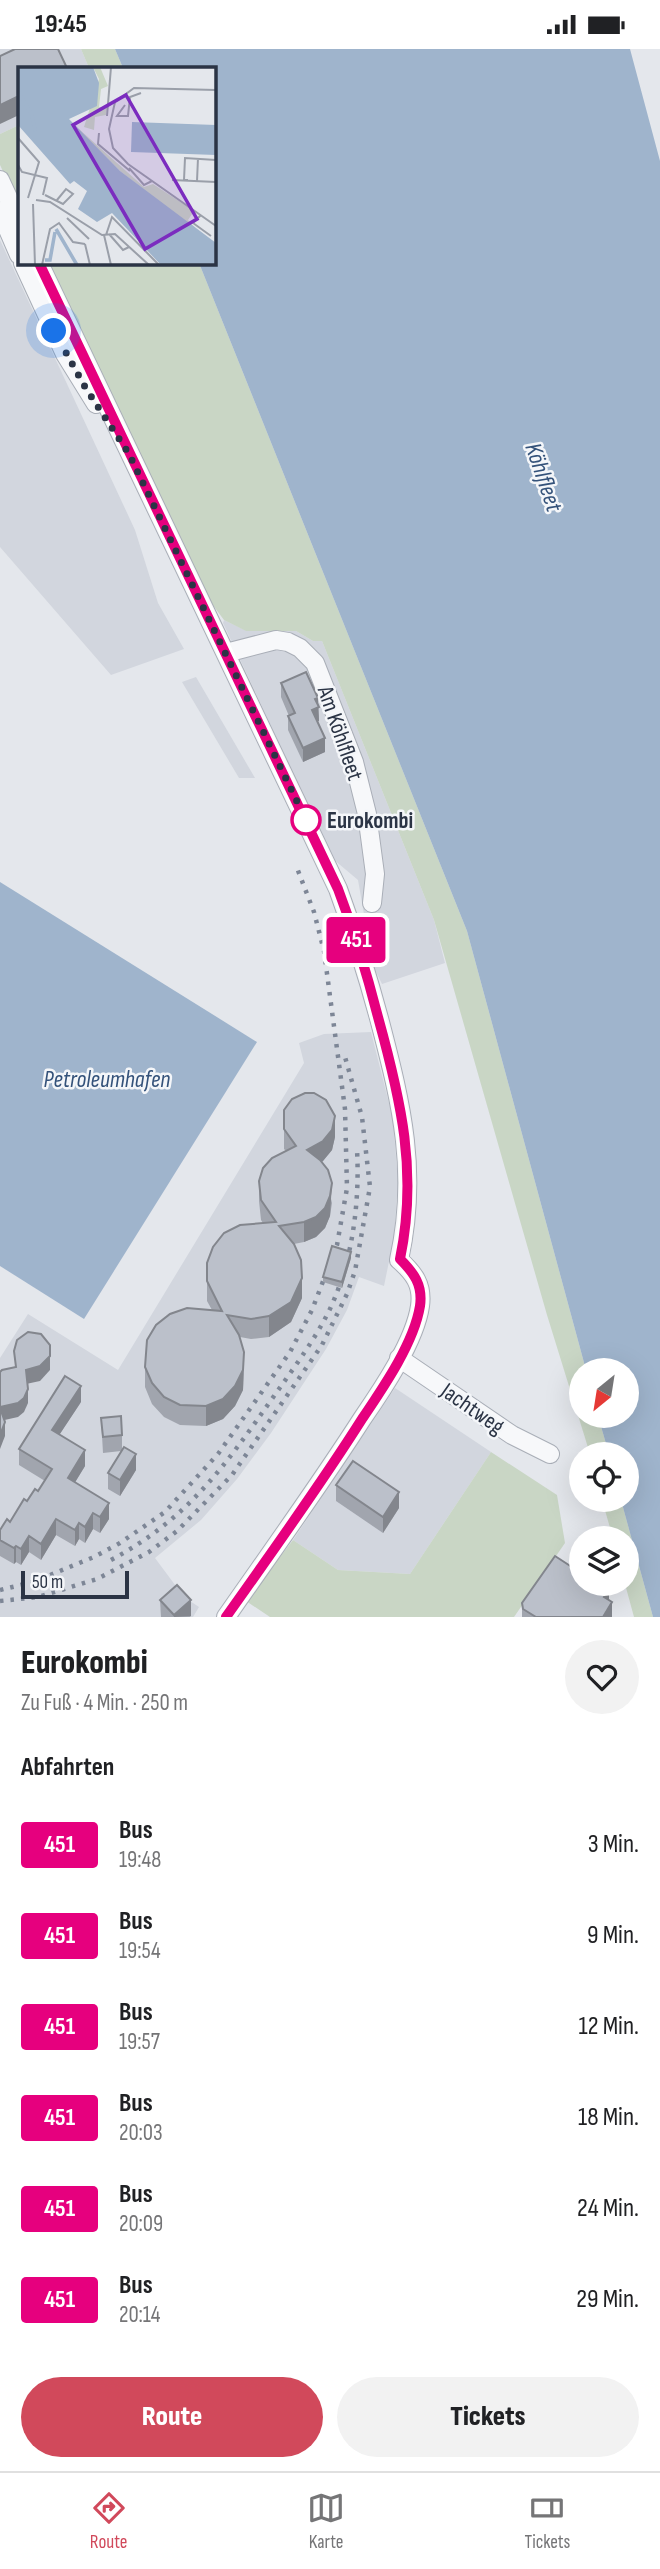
<!DOCTYPE html>
<html lang="de">
<head>
<meta charset="utf-8">
<style>
	body { margin:0; font-family:"Sofia Sans Condensed",sans-serif; background:#f2f2f2; color:#202124; height:100vh; display:flex; flex-direction:column; font-size:26px; white-space:nowrap }
	* { box-sizing:border-box; margin:0 }
	p { font-size:23px; color:#757577 }
	.icon { flex:none; width:38px; height:38px; fill:none; stroke:currentColor; stroke-width:2; stroke-linecap:round; stroke-linejoin:round }
	.map { position:relative; height:1568px; overflow:hidden }
	.drawer { display:flex; flex-direction:column; background:#fff; flex:1 }
	.drawer>* { flex:none }
	.badge { padding:0 14px; border-radius:5px; font-size:24px; line-height:46px }
	.needle { width:46px; rotate:210deg }
	.buttons { position:absolute; left:569px; top:1309px; display:grid; gap:14px }
	.buttons a { display:grid; place-items:center; width:70px; height:70px; border-radius:50%; background:#fff; box-shadow:0 7px 28px #0002; font-size:35px }
	.scale { position:absolute; left:21px; bottom:18px; width:108px; box-sizing:border-box; padding-left:7px; border:4px solid #2b3445; border-top:0; font-size:19px; line-height:24px; white-space:nowrap; color:#2b3445; -webkit-text-stroke:5px #f4f6f9; paint-order:stroke }
	.you { position:absolute; width:35px; height:35px; margin:-18px; border:5px solid #fff; border-radius:50%; background:#1a73e8; box-shadow:0 0 0 10px #1a73e833 }
	.map>.badge { position:absolute; translate:-50% -50%; box-shadow:0 0 0 4px #fff }
	h2 { padding:0 21px; font-size:26px; line-height:63px }
	.round { display:grid; place-items:center; flex:none; width:74px; height:74px; border-radius:37px; background:#f2f2f2 }
	.overview { display:flex; align-items:center; justify-content:space-between; height:119px; padding:0 21px }
	h1 { font-size:33px; font-weight:800; line-height:52px }
	.primary-button { display:flex; gap:14px; margin-top:auto; padding:14px 21px }
	.primary-button a { flex:1; height:80px; border-radius:42px; background:#d1495b; color:#fff; font-size:28px; font-weight:800; line-height:80px; text-align:center }
	.primary-button a+a { background:#f2f2f2; color:#202124 }
	ul { padding:0; list-style:none }
	li { display:flex; align-items:center; gap:21px; height:91px; padding:0 21px }
	li div { flex:1 }
	li b { display:block; font-size:26px }
	li em { font-style:normal }
	li .badge { min-width:77px; font-weight:700; text-align:center }
	.status { display:flex; justify-content:space-between; align-items:center; height:49px; padding:0 35px; background:#fff; direction:ltr }
	.status svg { height:19px; fill:currentColor }
	.tab-bar { display:flex; justify-content:space-around; align-items:center; height:98px; border-top:2px solid #e0e0e0; background:#fff; font-size:19px; color:#757577 }
	.tab-bar a { display:grid; justify-items:center; gap:4px }
	.tab-bar .selected { color:#d1495b }
	.map>svg:first-child { display:block }
</style>
</head>
<body>
<div class="status"><b>19:45</b><svg viewBox="0 0 49 12"><path d="M0 12V9h3v3zM5 12V6h3v6zM10 12V3h3v9zM15 12V0h3v12zM26 1h20v11H26zM47 4h2v5h-2z"/></svg></div>
<div class="map">
<svg width="660" height="1568" viewBox="0 0 660 1568">
	<rect width="100%" height="100%" fill="#e4e7ec"/>
	<g fill="#d2d6de">
		<polygon points="0,0 81,0 89,19 19,19 19,76 0,85"/>
		<polygon points="0,191 135,481 158,554 184,600 111,626 0,498"/>
		<polygon points="224,571 247,582 296,582 313,592 322,592 434,871 445,914 382,935 373,917 358,831 333,810 223,574"/>
		<polygon points="196,628 255,729 239,729 182,633"/>
		<polygon points="371,983 393,1070 398,1133 394,1188 384,1237 359,1228 347,1261 326,1300 271,1384 237,1430 201,1471 155,1509 184,1548 199,1558 193,1568 0,1568 0,1309 28,1265 118,1321 304,1014 299,994 324,985"/>
		<polygon points="395,1339 491,1403 410,1525 338,1521 293,1491"/>
	</g>
	<g fill="#c9d6c5">
		<polygon points="81,0 115,0 123,19 89,19"/>
		<polygon points="19,76 19,156 0,116 0,85"/>
		<polygon points="46,214 199,214 467,882 586,1321 581,1321 581,1367 598,1367 609,1405 590,1405 547,1266 434,871 322,592 313,592 296,582 246,582 224,571 200,539"/>
		<polygon points="491,1403 557,1446 565,1494 514,1568 270,1568 246,1552 293,1491 338,1521 410,1525"/>
		<polygon points="602,1451 621,1451 653,1568 634,1568 625,1535 626,1489 613,1489"/>
	</g>
	<g fill="#9fb4cc">
		<polygon points="115,0 630,0 660,112 660,1568 653,1568 621,1451 626,1451 626,1405 609,1405 598,1367 626,1367 626,1321 586,1321 467,882 199,214 214,214 214,19 123,19"/>
		<polygon points="0,833 257,993 84,1270 0,1217"/>
	</g>
	<g fill="none" stroke-linecap="round" stroke-linejoin="round">
		<defs>
			<g id="minor">
				<polyline points="0,131 19,172"/>
				<polyline points="0,162 19,206"/>
				<polyline points="23,214 65,305 96,355"/>
				<path d="M39,214L338,840C354,884 368,928 380,973C402,1057 418,1124 399,1211C414,1224 423,1236 420,1257C415,1292 382,1341 362,1370C319,1437 272,1502 226,1568"/>
				<polyline points="226,604 276,591 288,593 300,599 315,614 354,713 367,765 375,825 372,854"/>
				<polyline points="399,1309 512,1386 550,1405"/>
			</g>
		</defs>
		<use href="#minor" stroke="#a9aeb7" stroke-width="20"/>
		<use href="#minor" stroke="#f7f8fa" stroke-width="18"/>
		<g stroke="#7d8696" stroke-width="4.5" stroke-dasharray="3.5 7" stroke-linecap="butt">
			<path d="M111,1511C189,1469 224,1418 274,1347C293,1320 314,1292 329,1262C352,1214 360,1155 357,1101"/>
			<polyline points="0,1541 33,1533 94,1508 120,1494 165,1463 218,1405 290,1303 312,1261 337,1196 347,1139 345,1060 324,902 314,863 297,819"/>
			<polyline points="0,1552 38,1548 97,1530 149,1503 177,1482 232,1426 322,1296 347,1245 355,1222 370,1138 362,1068 345,1008"/>
		</g>
	</g>
	<g fill="#a1a5ae">
		<polygon points="281,634 318,655 319,672 317,672 325,703 303,713 288,681 288,667 289,667 281,648"/>
		<polygon points="284,1061 335,1088 332,1101 322,1113 332,1154 330,1167 325,1179 316,1188 304,1193 294,1195 302,1249 291,1273 269,1288 251,1290 240,1288 244,1324 243,1341 235,1357 223,1370 206,1377 180,1376 164,1368 152,1355 145,1338 145,1318 212,1261 207,1252 207,1214 263,1174 261,1171 259,1152 259,1132 286,1102 284,1100"/>
		<polygon points="351,1209 342,1239 323,1233 323,1228"/>
		<polygon points="81,1353 59,1386 85,1417 75,1433 109,1470 100,1484 93,1480 85,1494 79,1490 75,1497 56,1486 41,1511 29,1503 21,1516 16,1513 14,1515 0,1507 0,1481 10,1473 27,1452 38,1442 45,1432 19,1416 19,1400"/>
		<polygon points="101,1369 122,1386 122,1400 136,1421 120,1447 108,1440 108,1424 121,1402 103,1404"/>
		<polygon points="336,1436 399,1459 383,1484 336,1452"/>
		<polygon points="609,1550 612,1568 522,1568 522,1554"/>
		<polygon points="160,1551 191,1567 190,1568 161,1568"/>
	</g>
	<g fill="#83868d">
		<polygon points="19,47 19,66 0,75 0,56"/>
		<polygon points="318,649 319,672 312,675 312,661 315,650"/>
		<polygon points="325,689 325,703 303,713 303,699"/>
		<polygon points="335,1067 335,1088 332,1101 323,1112 307,1121 307,1101"/>
		<polygon points="332,1134 330,1167 325,1179 316,1188 304,1193 304,1173"/>
		<polygon points="351,1203 351,1209 342,1239 342,1233"/>
		<polygon points="302,1229 302,1249 291,1273 269,1288 269,1267"/>
		<polygon points="50,1296 50,1321 40,1332 26,1335 26,1321"/>
		<polygon points="244,1303 243,1341 235,1357 223,1370 206,1377 206,1357"/>
		<polygon points="81,1337 81,1353 52,1397 52,1381"/>
		<polygon points="28,1340 28,1354 24,1363 18,1368 0,1372 0,1358"/>
		<polygon points="5,1373 5,1387 0,1400 0,1386"/>
		<polygon points="85,1401 85,1417 68,1445 68,1429"/>
		<polygon points="136,1405 136,1421 120,1447 120,1431"/>
		<polygon points="399,1443 399,1459 383,1484 383,1468"/>
		<polygon points="109,1454 109,1470 100,1484 100,1468"/>
		<polygon points="93,1464 93,1480 85,1494 85,1478"/>
		<polygon points="56,1470 56,1486 41,1511 41,1495"/>
		<polygon points="79,1474 79,1490 75,1497 75,1481"/>
		<polygon points="29,1487 29,1503 21,1516 21,1500"/>
		<polygon points="16,1497 16,1513 14,1515 14,1499"/>
		<polygon points="609,1541 609,1559 612,1553 612,1568 603,1568 604,1548"/>
		<polygon points="191,1551 191,1567 174,1568 174,1566"/>
	</g>
	<g fill="#bbc0ca" stroke="#83868d" stroke-width="2">
		<polygon points="15,0 58,0 67,19 19,19 19,47 0,56 0,7"/>
		<polygon points="306,623 318,649 315,650 319,658 312,661 325,689 303,699 288,667 295,664 281,634"/>
		<polygon points="305,1044 314,1044 326,1051 335,1067 332,1081 323,1092 307,1101 320,1111 328,1121 332,1134 330,1147 325,1159 316,1168 304,1173 279,1177 294,1195 301,1211 302,1229 291,1253 269,1267 251,1270 227,1266 239,1286 244,1303 243,1321 235,1337 223,1350 206,1357 180,1356 164,1348 152,1334 145,1318 147,1291 156,1276 170,1265 187,1259 222,1262 207,1232 207,1214 213,1198 224,1184 240,1176 276,1173 261,1151 259,1132 263,1119 272,1109 296,1097 284,1080 284,1061 292,1050"/>
		<polygon points="332,1197 351,1203 342,1233 323,1228"/>
		<polygon points="28,1283 41,1285 50,1296 50,1307 40,1317 26,1321 28,1340 24,1349 18,1354 0,1358 0,1323 2,1321 16,1318 14,1302 17,1291"/>
		<polygon points="65,1327 81,1337 52,1381 85,1401 68,1429 109,1454 100,1468 93,1464 85,1478 79,1474 75,1481 56,1470 41,1495 29,1487 21,1500 16,1497 14,1499 0,1491 0,1481 7,1470 10,1473 24,1450 27,1452 35,1440 38,1442 52,1420 19,1400"/>
		<polygon points="0,1359 5,1373 0,1386"/>
		<polygon points="121,1367 122,1386 103,1388 101,1369"/>
		<polygon points="124,1398 136,1405 120,1431 108,1424"/>
		<polygon points="353,1412 399,1443 383,1468 336,1436"/>
		<polygon points="555,1507 581,1524 581,1535 598,1535 609,1541 604,1548 612,1553 603,1568 536,1568 523,1560 522,1554"/>
		<polygon points="177,1536 191,1551 174,1566 160,1551"/>
	</g>
	<g fill="none" stroke-linecap="round" stroke-linejoin="round">
		<defs>
			<path id="line" d="M39,214L338,840C354,882 367,925 378,968C401,1051 418,1124 400,1210C414,1224 423,1236 420,1257C414,1294 383,1339 362,1370C319,1438 272,1503 226,1568"/>
		</defs>
		<use href="#line" stroke="#fff" stroke-width="16"/>
		<use href="#line" stroke="#e6007e" stroke-width="10"/>
		<polyline stroke="#2b3445" stroke-width="7" stroke-dasharray="0 12.6" points="54,282 85,338 129,405 306,771"/>
	</g>
	<circle fill="#fff" stroke="#e6007e" stroke-width="3.5" cx="306" cy="771" r="14"/>
	<g text-anchor="middle" stroke-width="5" stroke-linejoin="round" paint-order="stroke">
		<g font-size="23" fill="#2b3445" stroke="#f4f6f9">
			<text transform="translate(341 684) rotate(71)" y="8">Am Köhlfleet</text>
			<text transform="translate(473 1359) rotate(35)" y="8">Jachtweg</text>
		</g>
		<g font-size="23" font-weight="bold" fill="#2b3445" stroke="#f4f6f9" text-anchor="start">
			<text x="327" y="779">Eurokombi</text>
		</g>
		<g font-size="24" font-style="italic" fill="#34527a" stroke="#f4f6f9">
			<text transform="translate(544 428) rotate(71)" y="8">Köhlfleet</text>
			<text x="107" y="1038">Petroleumhafen</text>
		</g>
	</g>
	<g transform="translate(18 18)">
		<rect width="198" height="198" fill="#e4e7ec"/>
		<path d="M75,0H82L90,19L83,22L81,40L89,41L88,48L77,50L76,63L66,60L81,12ZM53,55L126,120L135,117L176,144L170,153L181,165L102,104Z" fill="#c9d6c5"/>
		<path d="M0,0H75L81,16L79,39L51,52L102,104L198,176V198H143L94,146L79,155L60,142L69,124L56,114L52,117L0,58ZM114,55L198,58V88L113,85Z" fill="#9fb4cc"/>
		<path fill="none" stroke="#9fb4cc" stroke-width="3.5" d="M0,24L14,48L17,64M38,162L59,198M27,193H32L37,165"/>
		<path fill="none" stroke="#9a9fa9" stroke-width="2" d="M198,23L116,21L97,35L91,62L95,81L110,97L198,159M107,38L99,49H110L112,30L123,26M89,49L93,0M81,66L80,77L112,104M0,71L21,95L10,131M0,98L4,105L29,111L25,128M111,101L126,118L134,114M154,113L198,115M170,113H166L167,91L198,93M179,114L180,91M27,128L45,137L55,127L48,122L39,133M18,133L32,135L84,168L97,167L131,198M15,137L17,198M183,148L175,156L193,169M49,151L71,172M91,167L105,183L111,180M86,168L93,198M88,168L94,150L141,198M67,177L72,198M24,198L32,162L41,156L55,175L67,177"/>
		<path fill="#7b2cbf" fill-opacity="0.15" stroke="#7b2cbf" stroke-width="3.5" d="M108,28L179,152L127,182L55,58Z"/>
		<rect width="198" height="198" fill="none" stroke="#2b3445" stroke-width="3.5"/>
	</g>
</svg>
<div class="buttons">
<a><svg class="needle" viewBox="-14 -14 28 28"><path d="M0-13l5 13h-10z" fill="#e53935"/><path d="M0 13l5-13h-10z" fill="#757577"/></svg></a>
<a><svg class="icon" aria-label="locate" viewBox="0 0 24 24"><circle cx="12" cy="12" r="6"/><path d="M12 2v4M12 18v4M2 12h4M18 12h4"/></svg></a>
<a><svg class="icon" aria-label="layers" viewBox="0 0 24 24"><path d="M12 4l9 5-9 5-9-5zM3 14l9 5 9-5"/></svg></a>
</div>
<div class="scale">50 m</div>
<div class="you" style="left:54px;top:282px"></div>
<b class="badge" style="left:356px;top:891px;background:#e6007e;color:#fff">451</b>
</div>
<section class="drawer">
<div class="overview"><div><h1>Eurokombi</h1><p>Zu Fuß · 4 Min. · 250 m</p></div><a class="round"><svg class="icon" aria-label="heart" viewBox="0 0 24 24"><path d="M12 20l-8-8c-3-5 5-10 8-4 3-6 11-1 8 4z"/></svg></a></div>
<h2>Abfahrten</h2>
<ul>
<li><span class="badge" style="background:#e6007e;color:#fff">451</span><div><b>Bus</b><p>19:48</p></div><em>3 Min.</em></li>
<li><span class="badge" style="background:#e6007e;color:#fff">451</span><div><b>Bus</b><p>19:54</p></div><em>9 Min.</em></li>
<li><span class="badge" style="background:#e6007e;color:#fff">451</span><div><b>Bus</b><p>19:57</p></div><em>12 Min.</em></li>
<li><span class="badge" style="background:#e6007e;color:#fff">451</span><div><b>Bus</b><p>20:03</p></div><em>18 Min.</em></li>
<li><span class="badge" style="background:#e6007e;color:#fff">451</span><div><b>Bus</b><p>20:09</p></div><em>24 Min.</em></li>
<li><span class="badge" style="background:#e6007e;color:#fff">451</span><div><b>Bus</b><p>20:14</p></div><em>29 Min.</em></li>
</ul>
<div class="primary-button"><a>Route</a><a>Tickets</a></div>
</section>
<nav class="tab-bar">
<a class="selected"><svg class="icon" aria-label="directions" viewBox="0 0 24 24"><path d="M12 3l9 9-9 9-9-9zM9 14v-3h6M13 9l2 2-2 2"/></svg>Route</a>
<a><svg class="icon" aria-label="map" viewBox="0 0 24 24"><path d="M3 6l6-2 6 2 6-2v14l-6 2-6-2-6 2zM9 4v14M15 6v14"/></svg>Karte</a>
<a><svg class="icon" aria-label="tickets" viewBox="0 0 24 24"><path d="M3 7h18v10H3zM15 7v10"/></svg>Tickets</a>
</nav>
</body>
</html>
